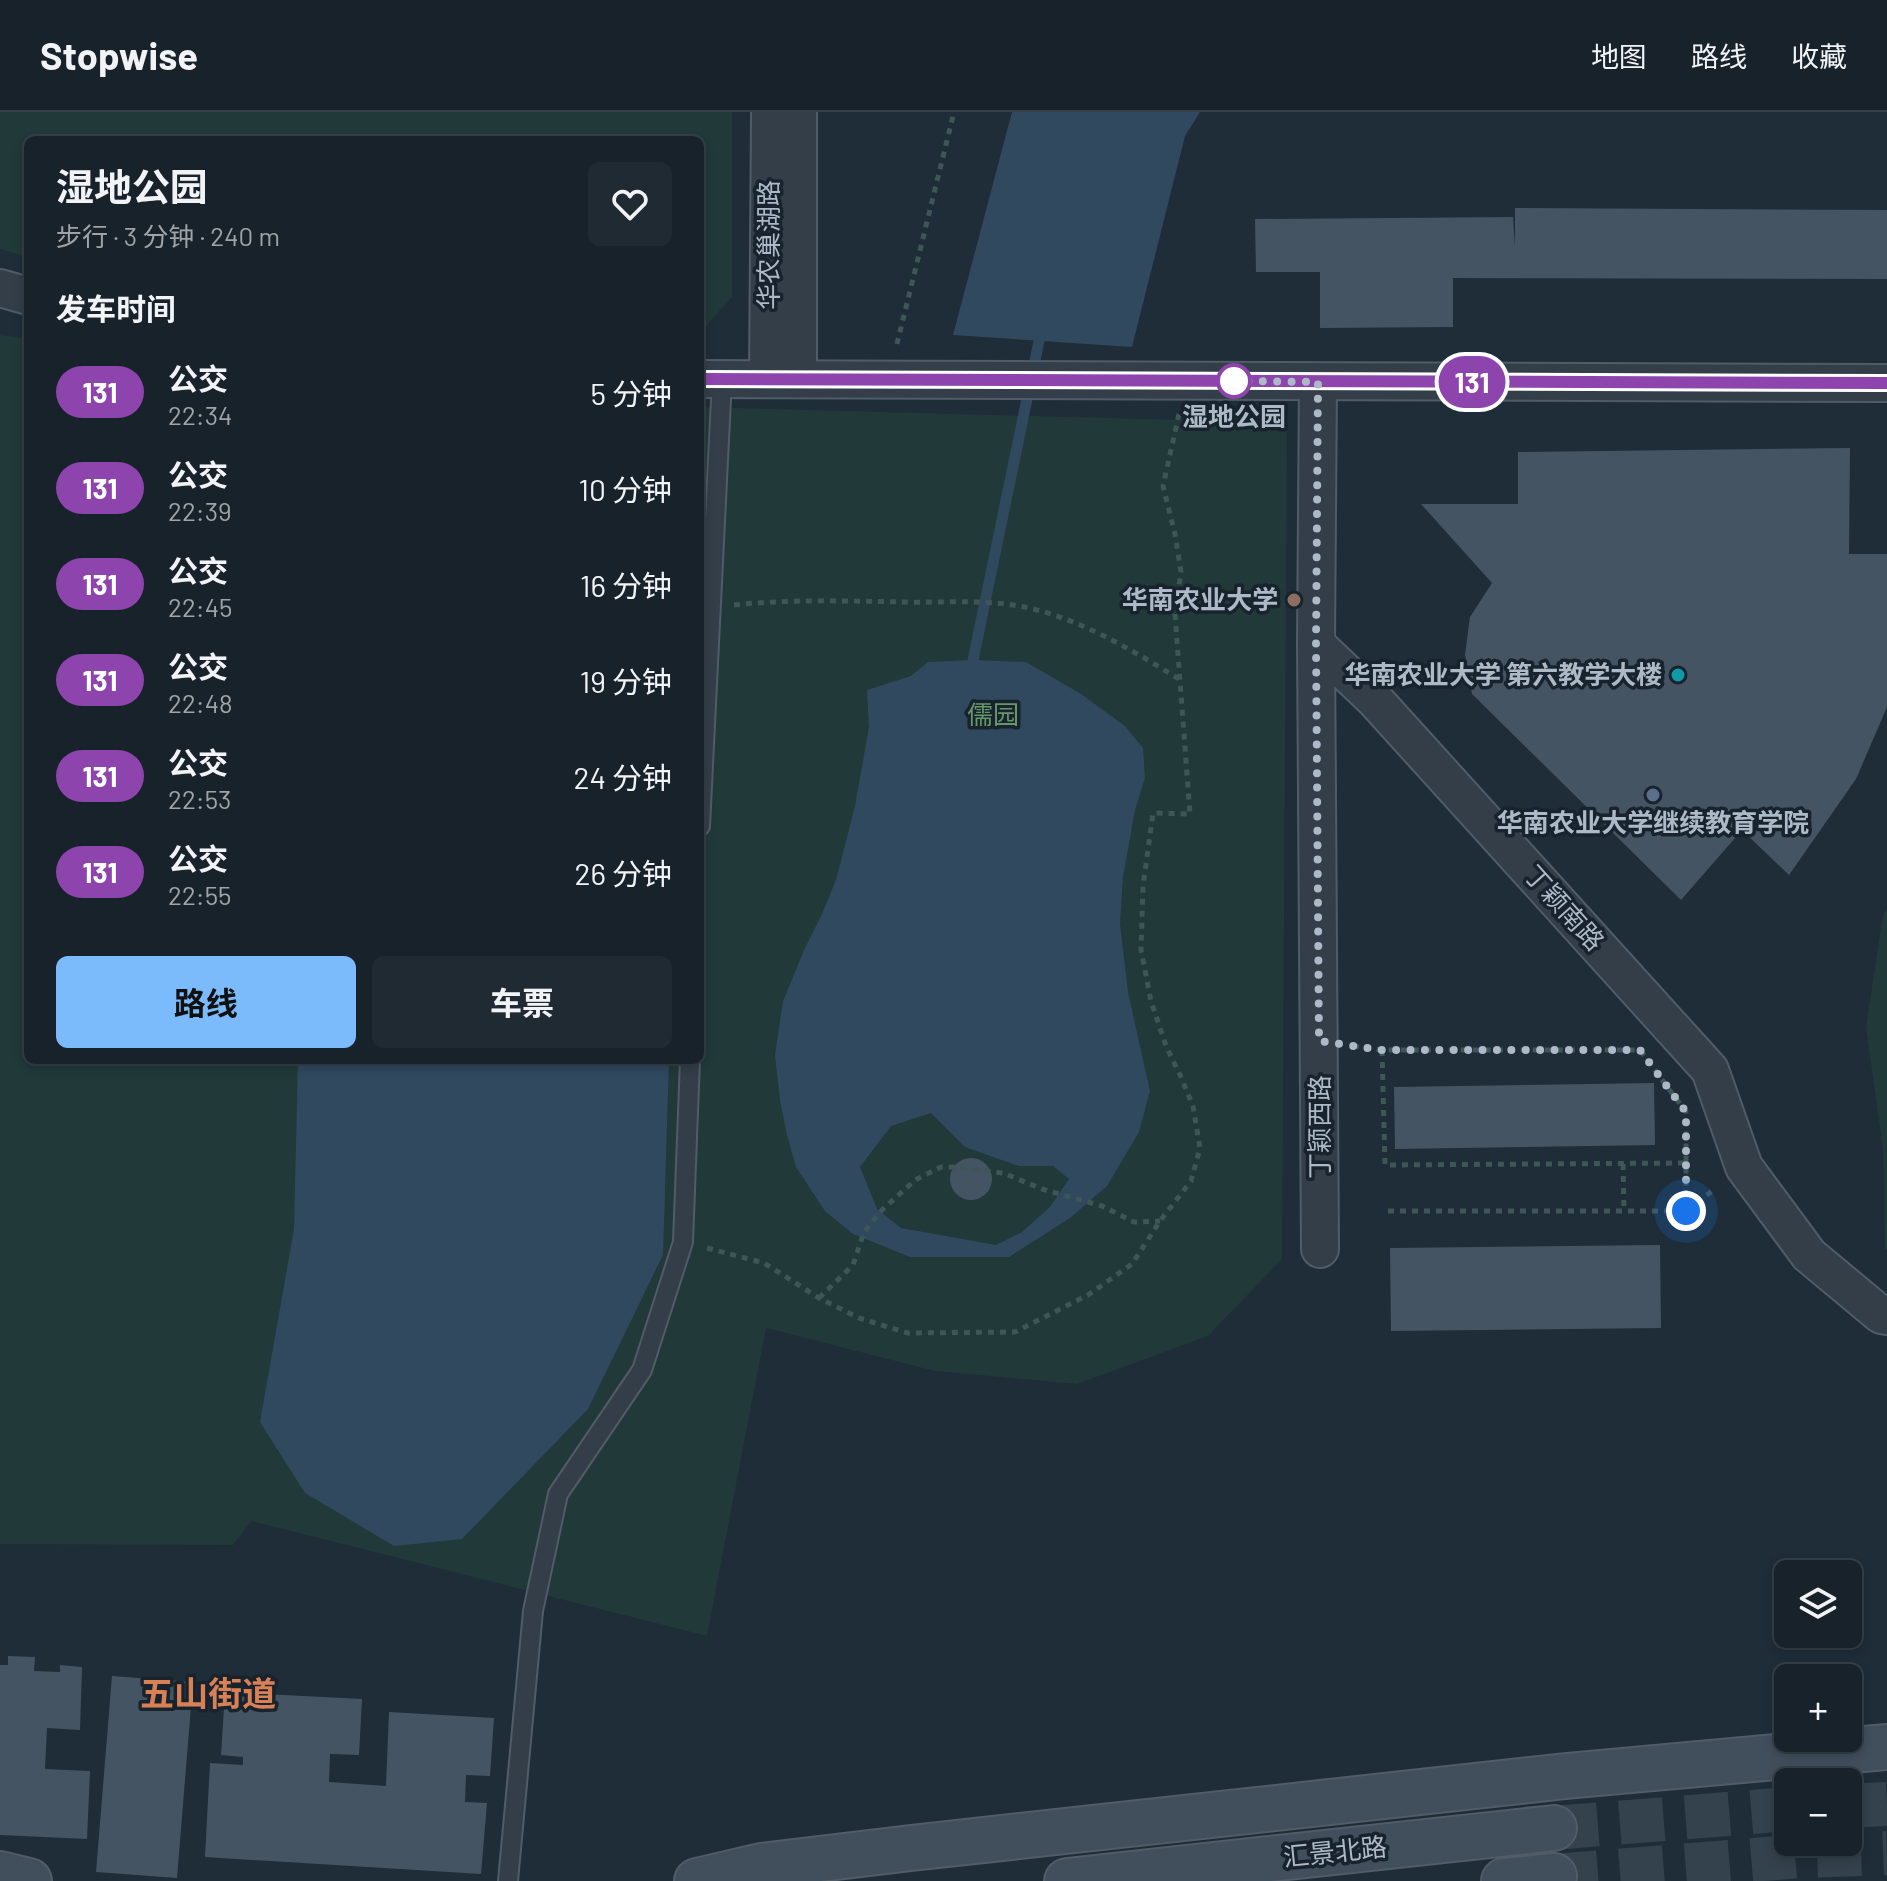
<!DOCTYPE html>
<html lang="zh">
<head>
<meta charset="utf-8">
<style>
	body { margin:0; font-family:Barlow,"Noto Sans SC",sans-serif; background:#202a32; color:#f1f3f6; height:100vh; display:flex; flex-direction:column; font-size:30px; white-space:nowrap }
	* { box-sizing:border-box; margin:0 }
	p { font-size:26px; color:#9ea4a8 }
	.icon { flex:none; width:44px; height:44px; fill:none; stroke:currentColor; stroke-width:2; stroke-linecap:round; stroke-linejoin:round }
	.map { position:relative; flex:1; overflow:hidden }
	.panel { position:absolute; left:24px; top:24px; width:680px; height:928px; display:flex; flex-direction:column; background:#17222a; border-radius:12px; box-shadow:0 4px 12px #0003,0 0 0 2px #363f47 }
	.panel>* { flex:none }
	.badge { padding:0 16px; border-radius:26px; font-size:28px; line-height:52px }
	.buttons { position:absolute; left:1774px; top:1448px; display:grid; gap:16px }
	.buttons a { display:grid; place-items:center; width:88px; height:88px; border-radius:12px; background:#17222a; box-shadow:0 4px 12px #0003,0 0 0 2px #363f47; font-size:40px }
	.you { position:absolute; width:40px; height:40px; margin:-20px; border:6px solid #fff; border-radius:50%; background:#1a73e8; box-shadow:0 0 0 12px #1a73e833 }
	.map>.badge { position:absolute; translate:-50% -50%; box-shadow:0 0 0 4px #fff }
	h2 { padding:0 32px; font-size:30px; line-height:72px }
	.round { display:grid; place-items:center; flex:none; width:84px; height:84px; border-radius:12px; background:#202a32 }
	.summary { display:flex; align-items:center; justify-content:space-between; height:136px; padding:0 32px }
	h1 { font-size:38px; font-weight:700; line-height:60px }
	.button { display:flex; gap:16px; margin-top:auto; padding:16px 32px }
	.button a { flex:1; height:92px; border-radius:12px; background:#7bbbfc; color:#111; font-size:32px; font-weight:700; line-height:92px; text-align:center }
	.button a+a { background:#202a32; color:#f1f3f6 }
	ul { padding:0; list-style:none }
	li { display:flex; align-items:center; gap:24px; height:96px; padding:0 32px }
	li div { flex:1 }
	li b { display:block; font-size:30px }
	li em { font-style:normal }
	li .badge { min-width:88px; font-weight:700; text-align:center }
	header { display:flex; align-items:center; gap:48px; box-sizing:border-box; height:112px; padding:0 40px; background:#17222a; border-bottom:2px solid #363f47 }
	header strong { font-size:38px }
	nav { display:flex; gap:44px; margin-inline-start:auto; font-size:28px }
	.map>svg:first-child { display:block }
</style>
</head>
<body>
<header>
<strong>Stopwise</strong>
<nav><a>地图</a><a>路线</a><a>收藏</a></nav>
</header>
<div class="map">
<svg width="1887" height="1769" viewBox="0 0 1887 1769">
	<rect width="100%" height="100%" fill="#1f2d38"/>
	<g fill="#213939">
		<polygon points="0,0 732,0 732,185 703,217 700,217 700,28 28,28 28,145 0,137"/>
		<polygon points="0,223 28,227 28,948 700,948 700,295 1287,311 1282,1147 1208,1224 1077,1272 935,1259 766,1216 707,1524 251,1409 233,1433 0,1432"/>
		<polygon points="1887,796 1887,1137 1885,1137 1883,1038 1866,915 1883,803"/>
	</g>
	<g fill="#30495f" fill-rule="evenodd">
		<polygon points="1012,0 1200,0 1185,24 1132,235 953,223"/>
		<path d="M973,548L1026,550L1081,582L1125,614L1143,636L1145,666L1135,698L1123,765L1120,812L1128,880L1150,979L1139,1020L1107,1074L1070,1106L1009,1145H910L853,1122L825,1099L796,1055L787,1023L780,988L775,943L783,889L805,836L822,802L836,768L855,694L869,615L867,578L911,564L928,550ZM931,1001L965,1035L1019,1054H1053L1069,1067L1050,1095L1022,1120L996,1133L901,1116L877,1097L860,1055L891,1014Z"/>
		<polygon points="298,948 669,948 663,1143 588,1297 462,1427 394,1434 305,1381 260,1310 294,1117"/>
	</g>
	<g fill="none" stroke-linecap="round" stroke-linejoin="round">
		<polyline stroke="#30495f" stroke-width="11" points="973,548 1039,229"/>
	</g>
	<g fill="#455463">
		<polygon points="1515,96 1887,98 1887,167 1453,166 1453,215 1320,216 1320,160 1256,160 1255,107 1513,105 1515,135"/>
		<polygon points="1850,336 1849,442 1887,442 1887,595 1856,667 1789,763 1742,718 1681,788 1472,582 1465,543 1470,505 1492,471 1421,392 1518,392 1518,340"/>
		<polygon points="1654,971 1655,1033 1395,1037 1394,975"/>
		<circle cx="971" cy="1067" r="21"/>
		<polygon points="1660,1133 1661,1216 1391,1219 1390,1136"/>
		<polygon points="8,1544 35,1545 34,1559 60,1560 60,1553 82,1555 80,1618 47,1616 45,1657 90,1659 87,1727 0,1723 0,1553 8,1553"/>
		<polygon points="112,1564 193,1570 177,1766 96,1760"/>
		<polygon points="225,1580 362,1587 359,1643 330,1642 329,1670 386,1674 389,1600 494,1606 490,1664 466,1663 465,1690 487,1691 481,1762 205,1745 210,1651 243,1653 243,1645 221,1643"/>
	</g>
	<g fill="none" stroke-linecap="round" stroke-linejoin="round">
		<g stroke="#34424d" stroke-width="44" stroke-dasharray="44 22" stroke-linecap="butt">
			<polyline points="1848,1694 1887,1692"/>
			<polyline points="1554,1716 1788,1697"/>
			<polyline points="1554,1764 1802,1744 1887,1741"/>
		</g>
		<defs>
			<g id="lane">
				<polyline points="700,714 722,267"/>
				<polyline points="508,1769 533,1499 558,1382 642,1258 683,1130 690,948"/>
			</g>
			<g id="street">
				<polyline points="0,176 28,184"/>
				<polyline points="700,267 1887,271"/>
				<polyline points="768,267 770,0"/>
				<polyline points="798,267 798,0"/>
				<polyline points="1318,270 1316,532 1320,1137"/>
				<polyline points="1316,532 1375,588 1710,958 1744,1055 1809,1143 1881,1203 1887,1204"/>
			</g>
			<g id="secondary">
				<polyline points="0,1762 29,1769"/>
				<polyline points="697,1769 761,1754 911,1736 1566,1664 1887,1635"/>
				<polyline points="1067,1769 1554,1716"/>
				<polyline points="1504,1769 1554,1764"/>
			</g>
		</defs>
		<use href="#lane" stroke="#505c67" stroke-width="22"/>
		<use href="#street" stroke="#505c67" stroke-width="40"/>
		<use href="#secondary" stroke="#505c67" stroke-width="48"/>
		<g stroke="#3f5656" stroke-width="5" stroke-dasharray="6 6" stroke-linecap="butt">
			<polyline points="897,232 954,0"/>
			<path d="M734,493C790,487 848,489 904,490C950,491 993,486 1037,498C1087,511 1135,540 1179,567"/>
			<polyline points="1353,934 1382,938 1640,938 1686,1000 1686,1099"/>
			<polyline points="1382,938 1385,1053 1686,1051"/>
			<polyline points="1623,1052 1624,1099"/>
			<polyline points="1388,1099 1686,1099 1716,1076"/>
			<polyline points="707,1136 764,1151 819,1186 859,1206 908,1221 1015,1220 1088,1183 1132,1152 1160,1109 1191,1069 1200,1036 1193,994 1181,965 1166,934 1151,889 1141,838 1143,774 1153,701 1190,702 1175,502 1181,460 1175,422 1163,374 1179,302"/>
			<polyline points="819,1186 853,1153 864,1120 882,1098 915,1068 941,1055 956,1055 1003,1061 1042,1077 1102,1094 1134,1110 1160,1109"/>
		</g>
		<use href="#lane" stroke="#333e49" stroke-width="18"/>
		<use href="#street" stroke="#333e49" stroke-width="36"/>
		<use href="#secondary" stroke="#414e5c" stroke-width="44"/>
	</g>
	<g fill="none" stroke-linecap="round" stroke-linejoin="round">
		<defs>
			<polyline id="line" points="700,267 1887,271"/>
		</defs>
		<use href="#line" stroke="#fff" stroke-width="18"/>
		<use href="#line" stroke="#8e44ad" stroke-width="12"/>
		<polyline stroke="#adb9c6" stroke-width="8" stroke-dasharray="0 14.4" points="1234,269 1318,270 1316,532 1319,929 1382,938 1640,938 1686,1000 1686,1099"/>
	</g>
	<circle fill="#fff" stroke="#8e44ad" stroke-width="4" cx="1234" cy="269" r="16"/>
	<circle fill="#8d6e63" stroke="#18232d" stroke-width="3" cx="1294" cy="488" r="8"/>
	<circle fill="#0f9aa8" stroke="#18232d" stroke-width="3" cx="1678" cy="563" r="8"/>
	<circle fill="#5c6f8a" stroke="#18232d" stroke-width="3" cx="1653" cy="683" r="8"/>
	<g text-anchor="middle" stroke-width="7" stroke-linejoin="round" paint-order="stroke">
		<g font-size="26" fill="#adb9c6" stroke="#18232d">
			<text transform="translate(769 133) rotate(-90)" y="9">华农巢湖路</text>
			<text transform="translate(1564 796) rotate(48)" y="9">丁颖南路</text>
			<text transform="translate(1320 1015) rotate(-90)" y="9">丁颖西路</text>
			<text transform="translate(1335 1740) rotate(-6)" y="9">汇景北路</text>
		</g>
		<g font-size="26" font-weight="bold" fill="#adb9c6" stroke="#18232d">
			<text x="1234" y="314">湿地公园</text>
		</g>
		<g font-size="26" font-weight="bold" fill="#adb9c6" stroke="#18232d" text-anchor="end">
			<text x="1278" y="497">华南农业大学</text>
			<text x="1662" y="572">华南农业大学 第六教学大楼</text>
			<text x="1653" y="720" text-anchor="middle">华南农业大学继续教育学院</text>
		</g>
		<g font-size="26" fill="#64976a" stroke="#18232d">
			<text x="993" y="612">儒园</text>
		</g>
		<g font-size="34" font-weight="bold" fill="#d88156" stroke="#18232d">
			<text x="208" y="1594">五山街道</text>
		</g>
	</g>
</svg>
<div class="buttons">
<a><svg class="icon" aria-label="layers" viewBox="0 0 24 24"><path d="M12 4l9 5-9 5-9-5zM3 14l9 5 9-5"/></svg></a>
<a>+</a>
<a>−</a>
</div>
<div class="you" style="left:1686px;top:1099px"></div>
<b class="badge" style="left:1472px;top:270px;background:#8e44ad;color:#fff">131</b>
<section class="panel">
<div class="summary"><div><h1>湿地公园</h1><p>步行 · 3 分钟 · 240 m</p></div><a class="round"><svg class="icon" aria-label="heart" viewBox="0 0 24 24"><path d="M12 20l-8-8c-3-5 5-10 8-4 3-6 11-1 8 4z"/></svg></a></div>
<h2>发车时间</h2>
<ul>
<li><span class="badge" style="background:#8e44ad;color:#fff">131</span><div><b>公交</b><p>22:34</p></div><em>5 分钟</em></li>
<li><span class="badge" style="background:#8e44ad;color:#fff">131</span><div><b>公交</b><p>22:39</p></div><em>10 分钟</em></li>
<li><span class="badge" style="background:#8e44ad;color:#fff">131</span><div><b>公交</b><p>22:45</p></div><em>16 分钟</em></li>
<li><span class="badge" style="background:#8e44ad;color:#fff">131</span><div><b>公交</b><p>22:48</p></div><em>19 分钟</em></li>
<li><span class="badge" style="background:#8e44ad;color:#fff">131</span><div><b>公交</b><p>22:53</p></div><em>24 分钟</em></li>
<li><span class="badge" style="background:#8e44ad;color:#fff">131</span><div><b>公交</b><p>22:55</p></div><em>26 分钟</em></li>
</ul>
<div class="button"><a>路线</a><a>车票</a></div>
</section>
</div>
</body>
</html>
